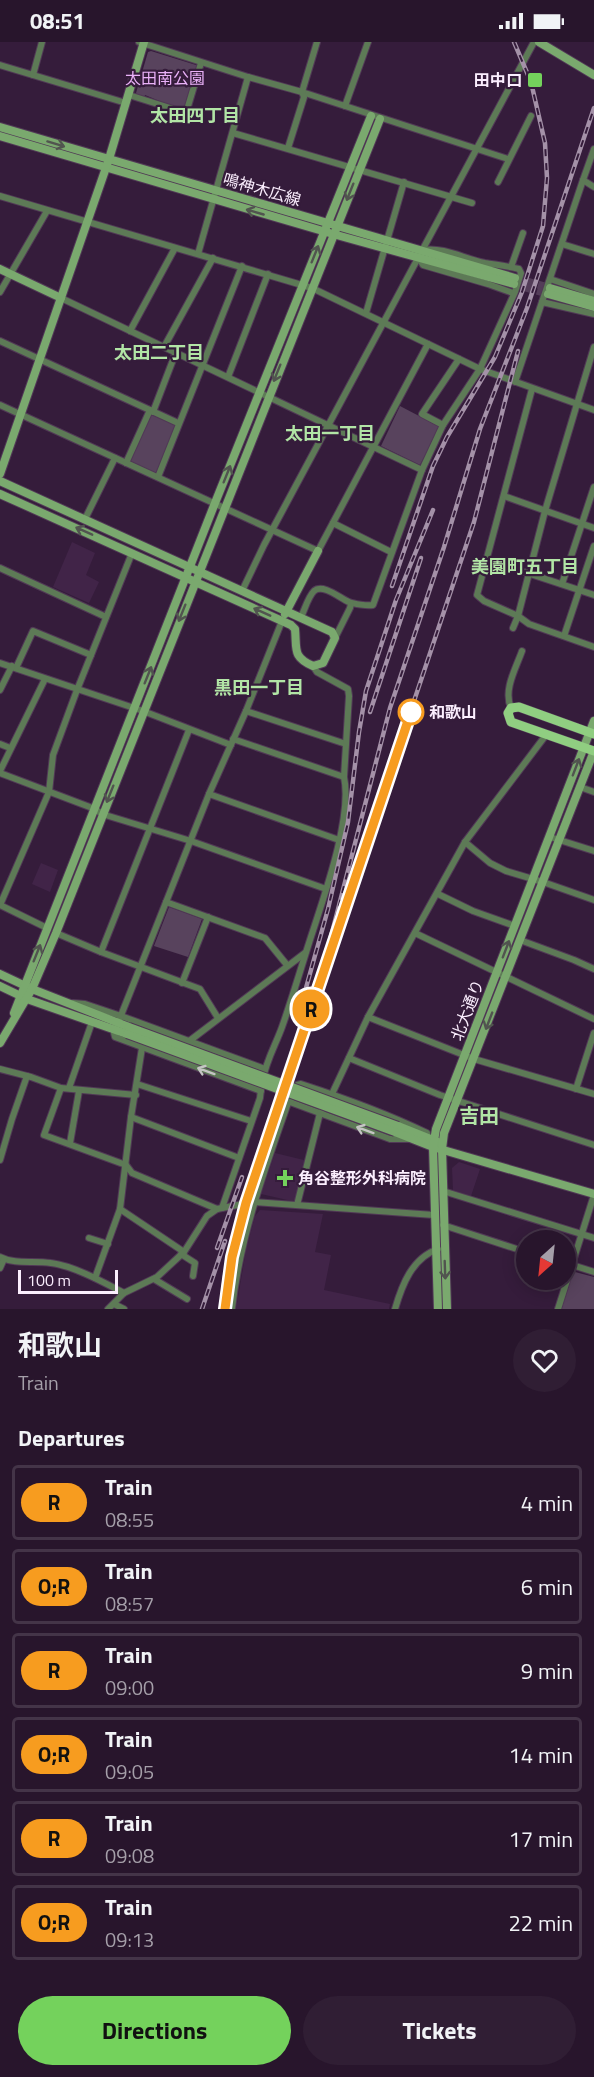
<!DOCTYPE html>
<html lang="en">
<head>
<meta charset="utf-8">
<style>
	body { margin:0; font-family:"Titillium Web","Noto Sans JP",sans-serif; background:#301e34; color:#f1f3f6; height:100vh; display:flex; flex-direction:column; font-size:22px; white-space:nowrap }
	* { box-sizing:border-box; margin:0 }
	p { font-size:20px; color:#a59fa9 }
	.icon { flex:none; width:33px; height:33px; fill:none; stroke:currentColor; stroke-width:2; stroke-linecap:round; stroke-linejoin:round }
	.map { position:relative; height:1267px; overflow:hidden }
	.panel { display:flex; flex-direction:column; background:#28152c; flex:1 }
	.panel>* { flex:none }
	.badge { padding:0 12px; border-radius:20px; font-size:21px; line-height:39px }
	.needle { width:39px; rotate:207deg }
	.fabs { position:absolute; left:516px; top:1188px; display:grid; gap:12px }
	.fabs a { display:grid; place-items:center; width:60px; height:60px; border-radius:50%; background:#28152c; box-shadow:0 3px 15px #0003,0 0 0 2px #443448; font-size:30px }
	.scale { position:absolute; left:18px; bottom:15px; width:100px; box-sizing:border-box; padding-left:6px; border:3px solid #fbeefe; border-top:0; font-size:16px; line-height:21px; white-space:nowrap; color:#fbeefe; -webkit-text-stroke:4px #351c3b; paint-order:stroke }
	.map>.badge { position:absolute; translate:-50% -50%; box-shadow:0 0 0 3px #fff }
	h2 { padding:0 18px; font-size:22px; line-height:54px }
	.round { display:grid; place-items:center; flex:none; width:63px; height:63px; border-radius:32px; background:#301e34 }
	.summary { display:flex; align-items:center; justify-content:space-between; height:102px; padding:0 18px }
	h1 { font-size:28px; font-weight:700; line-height:45px }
	.cta { display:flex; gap:12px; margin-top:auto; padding:12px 18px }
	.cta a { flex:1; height:69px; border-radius:36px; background:#74d25c; color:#111; font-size:24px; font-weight:700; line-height:69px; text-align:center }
	.cta a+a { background:#301e34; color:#f1f3f6 }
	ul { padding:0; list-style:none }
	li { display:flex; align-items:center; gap:18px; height:75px; margin:0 12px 9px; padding:0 6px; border:3px solid #443448; border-radius:6px }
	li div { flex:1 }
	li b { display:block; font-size:22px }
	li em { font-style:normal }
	li .badge { min-width:66px; font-weight:700; text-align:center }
	.status { display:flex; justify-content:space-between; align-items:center; height:42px; padding:0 30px; background:#28152c; direction:ltr }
	.status svg { height:16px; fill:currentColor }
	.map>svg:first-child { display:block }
</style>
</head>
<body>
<div class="status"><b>08:51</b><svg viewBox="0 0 49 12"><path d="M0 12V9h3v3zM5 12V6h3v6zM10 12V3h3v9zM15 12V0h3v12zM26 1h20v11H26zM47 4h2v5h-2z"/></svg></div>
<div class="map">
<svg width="594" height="1267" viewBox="0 0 594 1267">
	<rect width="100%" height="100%" fill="#351c3b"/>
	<g fill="#412448">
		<polygon points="72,500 95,511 86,533 99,540 89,561 53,545"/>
		<polygon points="41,821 58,828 50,850 32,842"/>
		<polygon points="275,1111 308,1119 296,1160 261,1152"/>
		<polygon points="459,1120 480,1127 471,1154 453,1148 452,1126"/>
		<polygon points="260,1168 323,1172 315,1210 331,1213 324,1248 390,1262 389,1267 236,1267 246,1208 255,1174"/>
	</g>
	<g fill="#58435d">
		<polygon points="151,9 196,23 198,26 185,66 181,68 145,53 144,56 137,54 136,51 148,10"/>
		<polygon points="400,364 440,385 420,423 381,404"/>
		<polygon points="151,371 176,383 156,431 129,420"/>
		<polygon points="169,865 202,877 188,915 154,904"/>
		<polygon points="575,1230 594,1235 594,1267 561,1267 572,1231"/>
	</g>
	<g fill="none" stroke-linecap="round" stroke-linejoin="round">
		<g stroke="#533c58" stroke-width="8" stroke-dasharray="8 4" stroke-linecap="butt">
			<polyline points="515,236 550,246"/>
			<polyline points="514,242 548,252"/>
		</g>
		<defs>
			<g id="street">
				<polyline points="139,0 248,35 302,50 508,117"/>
				<polyline points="0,23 126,61"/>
				<polyline points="33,33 42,0"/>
				<polyline points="129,53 186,71 201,21"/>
				<polyline points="345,64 368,0"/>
				<polyline points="233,91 472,161"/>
				<polyline points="288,106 304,55 302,50 317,0"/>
				<polyline points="594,107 583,138 594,145"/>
				<polyline points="498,140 531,74"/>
				<polyline points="0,154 312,246 480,327 594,368"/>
				<polyline points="562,202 594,212"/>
				<polyline points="198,212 248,35"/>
				<polyline points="419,216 423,223 488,242 513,251"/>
				<polyline points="511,225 523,191"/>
				<polyline points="550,237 594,252"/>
				<polyline points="0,250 47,169"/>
				<polyline points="61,256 422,428"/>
				<polyline points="542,260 583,138"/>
				<polyline points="366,271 404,140"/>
				<polyline points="130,289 175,206"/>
				<polyline points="0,299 178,381"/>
				<polyline points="164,305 213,216"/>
				<polyline points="228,335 268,232"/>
				<polyline points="515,340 542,260 594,272"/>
				<polyline points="532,347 477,553 484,559 518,574 529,582 594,605"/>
				<polyline points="0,363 318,509 428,302"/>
				<polyline points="153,370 176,310"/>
				<polyline points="443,383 422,372 459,317"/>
				<polyline points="126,421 150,368"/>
				<polyline points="158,435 242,224"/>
				<polyline points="504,454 594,486"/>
				<polyline points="85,477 115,416"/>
				<polyline points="333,481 391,510"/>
				<polyline points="488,518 594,553"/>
				<polyline points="0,526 106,575"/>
				<polyline points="562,542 594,445"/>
				<polyline points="242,549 264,503 534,0"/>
				<path d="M301,575C305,567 308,555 314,549C323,541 341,557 349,560C354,562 367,564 373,563L422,428L443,383L480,327L515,250L521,231L519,227C507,224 497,223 485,221C464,217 445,205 423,208"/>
				<polyline points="513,586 518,574 545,469 594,305"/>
				<polyline points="564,594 594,504"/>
				<polyline points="335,596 350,566 351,562"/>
				<polyline points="0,621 143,669 231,703"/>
				<polyline points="16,626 33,589 91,613"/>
				<polyline points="0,648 12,624"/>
				<path d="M511,666C503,648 516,626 522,609"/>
				<polyline points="246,669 346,702"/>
				<polyline points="233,697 344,735"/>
				<polyline points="0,702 10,706"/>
				<polyline points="0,729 45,637"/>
				<polyline points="0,731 95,767 102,772 191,799 326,847"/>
				<polyline points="580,745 594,750"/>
				<polyline points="209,752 339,798"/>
				<polyline points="550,795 594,809"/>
				<polyline points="465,800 490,821 506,829 543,840 594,858"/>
				<polyline points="438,852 473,869 515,884"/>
				<polyline points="166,860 265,896 287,923"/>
				<polyline points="0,863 49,750 53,713 77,648 132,511"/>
				<polyline points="0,863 47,886"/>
				<polyline points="56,891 101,910 200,947 218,976"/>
				<polyline points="415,891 594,977"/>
				<polyline points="520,898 574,918 594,927"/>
				<polyline points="101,910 189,688"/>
				<polyline points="182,941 208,875"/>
				<polyline points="73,961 85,962 121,974 265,1027"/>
				<polyline points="368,975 474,1017 594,1052"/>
				<polyline points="188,1000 305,911"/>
				<polyline points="349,1016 440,1053 594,1103"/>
				<polyline points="0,1027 31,1035 61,1046 136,1053"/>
				<path d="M263,1037C266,1019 276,1002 282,985C292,957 300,929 309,901C322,860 353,776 344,735L349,654L348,647L317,630L313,624"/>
				<polyline points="137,1042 251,1079"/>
				<polyline points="61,1046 44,1093 126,1123 132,1131 217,1167"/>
				<polyline points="69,1046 92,980"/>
				<polyline points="576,1047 594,991"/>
				<polyline points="261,1049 115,995 114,991 209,752 246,669 282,579"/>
				<polyline points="290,1060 390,1097 409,1097"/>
				<polyline points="131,1075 239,1116"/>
				<polyline points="70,1101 79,1049"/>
				<polyline points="0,1118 12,1077 27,1034"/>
				<polyline points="443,1149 594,1196"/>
				<polyline points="297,1163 320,1071 332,1052 368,975 465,800 546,693"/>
				<polyline points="222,1166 260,1056 261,1047"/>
				<polyline points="120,1167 184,1210"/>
				<polyline points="443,1183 526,1210"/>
				<polyline points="89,1196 108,1202"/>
				<polyline points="181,1212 195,1221 193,1234"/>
				<path d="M0,1215C16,1223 33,1218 51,1221C74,1224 103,1240 124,1251"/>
				<polyline points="566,1221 594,1230"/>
				<polyline points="0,1226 4,1217"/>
				<polyline points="95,1236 120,1167 131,1075 142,1006"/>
				<polyline points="154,1237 187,1257"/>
				<polyline points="114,1262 124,1267"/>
				<polyline points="108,1267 124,1251 157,1235 184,1210 207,1174 217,1167 253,1160 434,1173"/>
				<path d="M232,1267C240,1195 264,1129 288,1061L290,1060L297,1043L301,1042C344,1056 386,1071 427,1091L428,1096"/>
				<path d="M395,1267C402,1243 412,1216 438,1207"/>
				<polyline points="558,1267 594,1153"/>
			</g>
			<g id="secondary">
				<polyline points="539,0 594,33"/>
				<polyline points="0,85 515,236"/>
				<polyline points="0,94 333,192 514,242"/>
				<polyline points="0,227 61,256"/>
				<polyline points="550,246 594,259"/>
				<polyline points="548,252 594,265"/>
				<polyline points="0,432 109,117 144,0"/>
				<path d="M0,439L332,590L335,596L323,621L313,624C292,615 297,607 295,587L291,583L0,452"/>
				<polyline points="285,572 318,509"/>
				<polyline points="0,932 32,947 129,985"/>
				<polyline points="0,944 27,957 127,992"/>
				<polyline points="14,971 215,461 371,74"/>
				<polyline points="0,1001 32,947 56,891 380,77"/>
				<polyline points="398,1084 438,1100"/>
				<polyline points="395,1090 433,1105 594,1152"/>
				<polyline points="438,1267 433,1105 436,1087 594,679"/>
				<polyline points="447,1267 442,1107 444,1091 594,709"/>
			</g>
			<polyline id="primary" points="594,692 519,665 511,666 508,671 511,680 594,709"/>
		</defs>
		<use href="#street" stroke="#513956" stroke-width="8"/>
		<use href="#secondary" stroke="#513956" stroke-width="10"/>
		<use href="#primary" stroke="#513956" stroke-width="10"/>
		<use href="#street" stroke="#5d7a56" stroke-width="6"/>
		<use href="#secondary" stroke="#7aa96e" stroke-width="8"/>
		<use href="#primary" stroke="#90ce81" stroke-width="9"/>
		<defs>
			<g id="rail">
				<polyline points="392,544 433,424 447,395 495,315 522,250 543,184 547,136 545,101 531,40 514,0"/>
				<polyline points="370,670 421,516"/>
				<polyline points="351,847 474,480 518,309"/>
				<polyline points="304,953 328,867 348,780 359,690 366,649 396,558 433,468"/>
				<polyline points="217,1206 242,1135"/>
				<polyline points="202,1267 225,1199"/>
				<polyline points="221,1267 225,1234 238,1177 329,902 390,666 444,505 480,387 527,266 594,66"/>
			</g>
		</defs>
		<use href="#rail" stroke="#a491a8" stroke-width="4.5"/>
		<use href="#rail" stroke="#351c3b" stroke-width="2" stroke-dasharray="7" stroke-linecap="butt"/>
		<defs>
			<g id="secondary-bridge">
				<polyline points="129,985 398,1084"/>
				<polyline points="127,992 395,1090"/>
			</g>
		</defs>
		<use href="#secondary-bridge" stroke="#513956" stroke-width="10" stroke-linecap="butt"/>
		<use href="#secondary-bridge" stroke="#7aa96e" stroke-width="8"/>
	</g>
	<defs><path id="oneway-shaft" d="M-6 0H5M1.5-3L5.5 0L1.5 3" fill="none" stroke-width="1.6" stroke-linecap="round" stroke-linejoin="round" transform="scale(1.5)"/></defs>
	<g stroke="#51544f">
		<use href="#oneway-shaft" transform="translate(56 102) rotate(17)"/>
		<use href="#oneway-shaft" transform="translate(350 150) rotate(112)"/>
		<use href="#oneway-shaft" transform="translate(255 170) rotate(-164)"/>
		<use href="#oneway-shaft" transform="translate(315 212) rotate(-68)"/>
		<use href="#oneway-shaft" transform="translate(277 331) rotate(112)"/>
		<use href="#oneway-shaft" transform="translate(227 432) rotate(-68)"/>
		<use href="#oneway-shaft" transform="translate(84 489) rotate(-156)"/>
		<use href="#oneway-shaft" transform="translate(262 570) rotate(-156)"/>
		<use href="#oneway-shaft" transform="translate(182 571) rotate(112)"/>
		<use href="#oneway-shaft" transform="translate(148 633) rotate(-68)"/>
		<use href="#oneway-shaft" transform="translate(576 725) rotate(-69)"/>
		<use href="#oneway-shaft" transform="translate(110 752) rotate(112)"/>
		<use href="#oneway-shaft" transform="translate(506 907) rotate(-69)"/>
		<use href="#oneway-shaft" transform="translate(37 911) rotate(-68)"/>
		<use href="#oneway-shaft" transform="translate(489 979) rotate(111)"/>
		<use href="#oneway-shaft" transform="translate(445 1228) rotate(88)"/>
	</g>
	<g stroke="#c4c5c3">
		<use href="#oneway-shaft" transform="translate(206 1029) rotate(-160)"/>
		<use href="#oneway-shaft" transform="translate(365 1088) rotate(-160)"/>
	</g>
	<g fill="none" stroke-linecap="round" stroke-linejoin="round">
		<defs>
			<polyline id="line" points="225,1267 232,1215 246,1161 411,670"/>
		</defs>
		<use href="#line" stroke="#fff" stroke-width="14"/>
		<use href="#line" stroke="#f79c1f" stroke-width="9"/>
	</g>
	<g fill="#74d25c" stroke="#351c3b" stroke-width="2">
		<rect x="527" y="30" width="16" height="16" rx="3"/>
		<path d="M282 1127h6v6h6v6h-6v6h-6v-6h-6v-6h6z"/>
	</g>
	<circle fill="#fff" stroke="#f79c1f" stroke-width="3" cx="411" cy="670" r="12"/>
	<g text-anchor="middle" stroke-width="4.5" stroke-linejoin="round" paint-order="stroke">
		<g font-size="16" fill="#eab1f8" stroke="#351c3b">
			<text x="165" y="42">太田南公園</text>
		</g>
		<g font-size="16" font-weight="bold" fill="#fbeefe" stroke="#351c3b" text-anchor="end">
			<text x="522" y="44">田中口</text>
			<text x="298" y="1142" text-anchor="start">角谷整形外科病院</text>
		</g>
		<g font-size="16" fill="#fbeefe" stroke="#351c3b">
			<text transform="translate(262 147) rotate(16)" y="6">鳴神木広線</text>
			<text transform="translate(467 968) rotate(-69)" y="6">北大通り</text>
		</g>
		<g font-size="16" font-weight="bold" fill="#fbeefe" stroke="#351c3b" text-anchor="start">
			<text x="429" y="676">和歌山</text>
		</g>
		<g font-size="18" font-weight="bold" fill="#b2e5a6" stroke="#351c3b">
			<text x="195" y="80">太田四丁目</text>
			<text x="159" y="317">太田二丁目</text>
			<text x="330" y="398">太田一丁目</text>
			<text x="525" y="531">美園町五丁目</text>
			<text x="259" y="652">黒田一丁目</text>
		</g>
		<g font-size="20" font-weight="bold" fill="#b2e5a6" stroke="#351c3b">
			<text x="479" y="1081">吉田</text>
		</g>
	</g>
</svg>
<div class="fabs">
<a><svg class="needle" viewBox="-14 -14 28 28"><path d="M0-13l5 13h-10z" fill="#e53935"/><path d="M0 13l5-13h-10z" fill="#a59fa9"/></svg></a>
</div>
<div class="scale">100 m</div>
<b class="badge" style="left:311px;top:967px;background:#f79c1f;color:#111">R</b>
</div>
<section class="panel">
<div class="summary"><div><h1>和歌山</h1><p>Train</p></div><a class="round"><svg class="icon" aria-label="heart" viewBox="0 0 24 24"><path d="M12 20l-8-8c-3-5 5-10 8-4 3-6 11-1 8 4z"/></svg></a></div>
<h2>Departures</h2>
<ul>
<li><span class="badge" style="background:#f79c1f;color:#111">R</span><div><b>Train</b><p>08:55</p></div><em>4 min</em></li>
<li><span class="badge" style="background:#f79c1f;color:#111">O;R</span><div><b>Train</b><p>08:57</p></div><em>6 min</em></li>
<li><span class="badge" style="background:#f79c1f;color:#111">R</span><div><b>Train</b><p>09:00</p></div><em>9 min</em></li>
<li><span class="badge" style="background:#f79c1f;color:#111">O;R</span><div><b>Train</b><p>09:05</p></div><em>14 min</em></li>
<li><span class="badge" style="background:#f79c1f;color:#111">R</span><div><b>Train</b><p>09:08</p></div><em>17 min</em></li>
<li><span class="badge" style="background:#f79c1f;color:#111">O;R</span><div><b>Train</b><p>09:13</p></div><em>22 min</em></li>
</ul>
<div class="cta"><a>Directions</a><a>Tickets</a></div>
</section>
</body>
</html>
